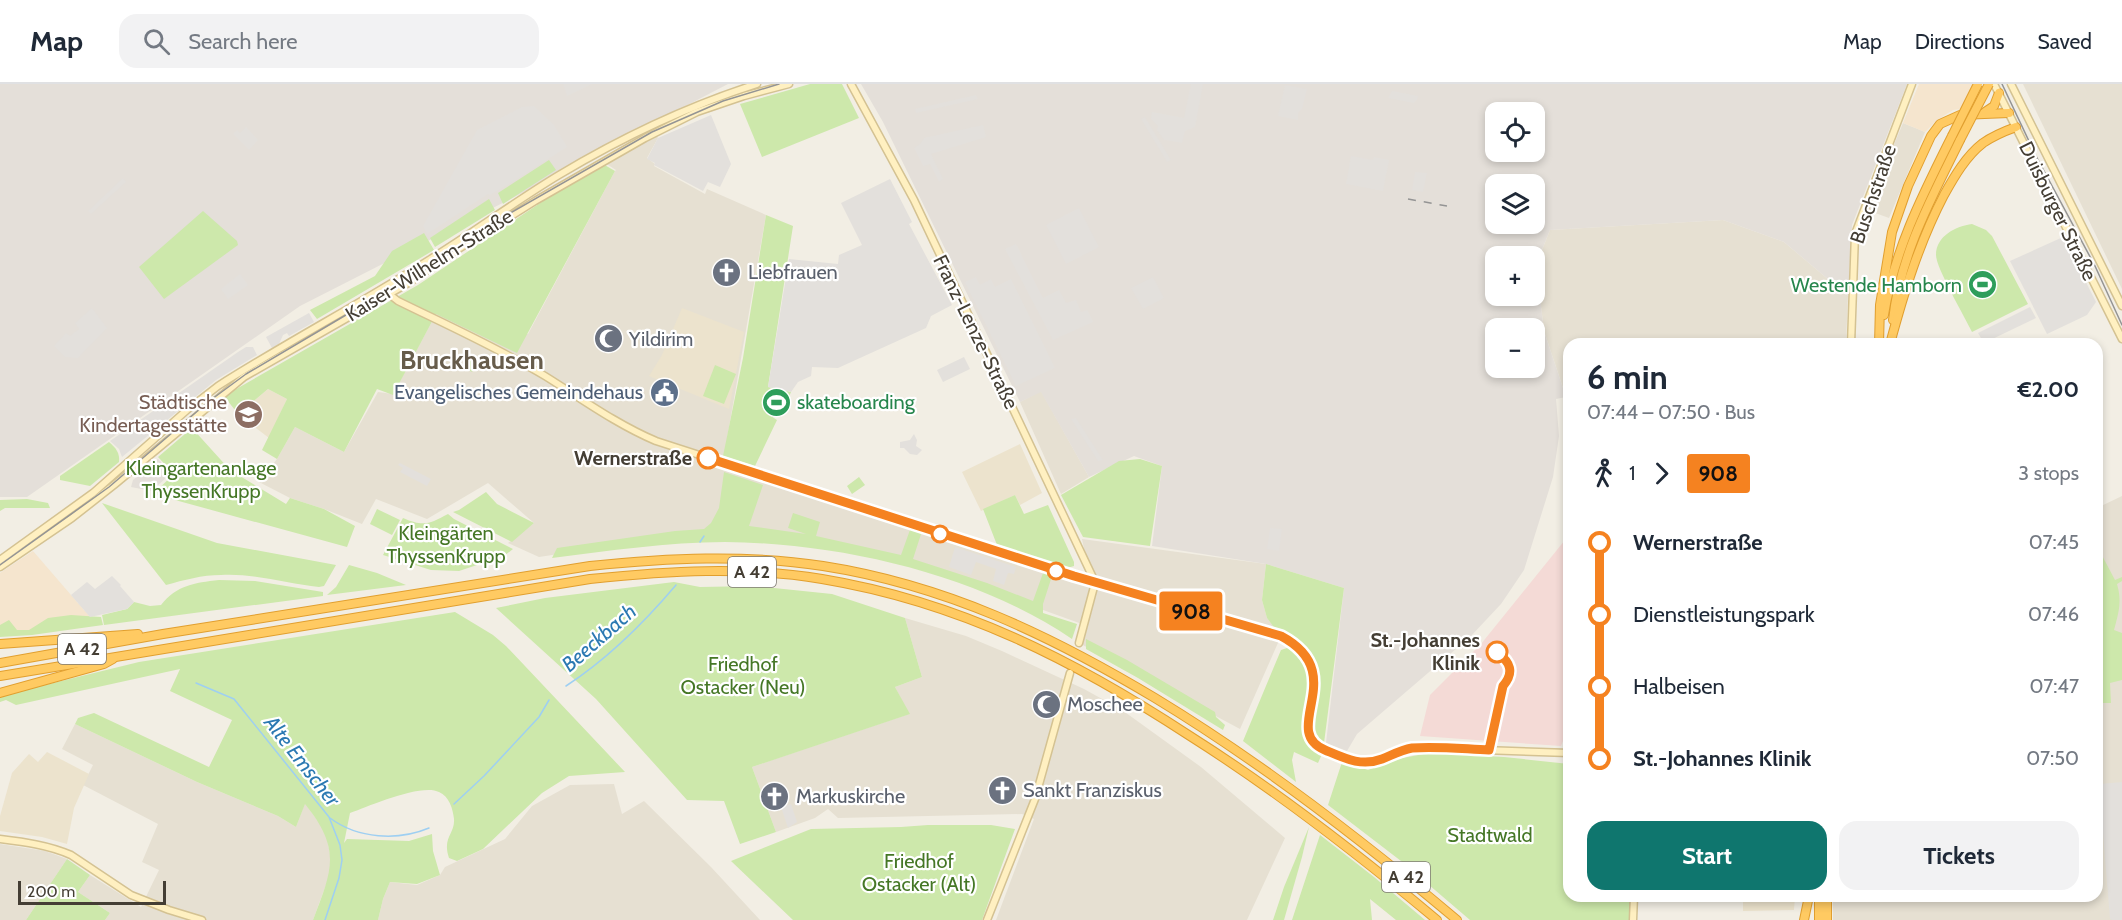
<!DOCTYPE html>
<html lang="en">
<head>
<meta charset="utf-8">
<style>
	body { margin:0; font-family:Cabin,sans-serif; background:#f2f2f3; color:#1f2937; height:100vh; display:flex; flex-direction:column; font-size:22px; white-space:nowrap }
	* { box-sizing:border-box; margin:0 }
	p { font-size:20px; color:#747a83 }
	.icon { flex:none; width:33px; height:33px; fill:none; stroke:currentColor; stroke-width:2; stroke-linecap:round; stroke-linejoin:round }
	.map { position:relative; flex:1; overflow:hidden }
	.panel { position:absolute; left:1563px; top:254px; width:540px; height:564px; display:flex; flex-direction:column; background:#fff; border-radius:18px; box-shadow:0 3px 9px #0003 }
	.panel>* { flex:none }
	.badge { padding:0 12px; border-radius:4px; font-size:21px; line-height:39px }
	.buttons { position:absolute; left:1485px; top:18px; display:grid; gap:12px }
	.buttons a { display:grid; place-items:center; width:60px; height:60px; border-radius:12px; background:#fff; box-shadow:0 3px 9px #0003; font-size:30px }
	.scale { position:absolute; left:18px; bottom:15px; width:148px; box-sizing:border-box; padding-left:6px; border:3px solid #443e34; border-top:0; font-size:16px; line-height:21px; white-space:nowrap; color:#443e34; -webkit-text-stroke:4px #fff; paint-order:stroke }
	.map>.badge { position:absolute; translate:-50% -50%; box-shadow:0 0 0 3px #fff }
	.legs { display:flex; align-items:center; gap:9px; height:66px; padding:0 24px; font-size:20px }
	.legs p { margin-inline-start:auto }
	.summary { display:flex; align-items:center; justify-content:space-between; height:102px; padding:0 24px }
	h1 { font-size:33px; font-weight:700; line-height:45px }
	.button { display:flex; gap:12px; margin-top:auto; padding:12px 24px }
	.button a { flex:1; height:69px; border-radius:18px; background:#0f766e; color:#fff; font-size:24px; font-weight:700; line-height:69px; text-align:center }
	.button a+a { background:#f2f2f3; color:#1f2937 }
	ul { padding:0 24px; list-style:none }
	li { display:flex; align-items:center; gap:21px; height:72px; font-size:22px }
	li i { display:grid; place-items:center; width:9px; height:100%; margin:0 8px; background:currentColor }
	li i::after { content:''; width:15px; height:15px; margin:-8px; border:4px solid; border-radius:50%; background:#fff }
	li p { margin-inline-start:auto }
	li:first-child i { background:linear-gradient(#0000 50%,currentColor 0) }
	li:last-child i { background:linear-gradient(currentColor 50%,#0000 0) }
	header { display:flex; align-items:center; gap:36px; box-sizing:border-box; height:84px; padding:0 30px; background:#fff; border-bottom:2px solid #e0e1e3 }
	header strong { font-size:28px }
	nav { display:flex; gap:33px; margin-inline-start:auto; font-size:21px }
	.search { width:420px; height:54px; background:#f2f2f3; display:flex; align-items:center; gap:15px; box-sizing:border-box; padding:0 21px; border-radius:18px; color:#747a83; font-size:22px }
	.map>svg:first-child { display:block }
</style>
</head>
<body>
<header>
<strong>Map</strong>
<div class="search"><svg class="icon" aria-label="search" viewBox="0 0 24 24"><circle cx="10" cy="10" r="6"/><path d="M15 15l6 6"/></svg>Search here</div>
<nav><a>Map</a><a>Directions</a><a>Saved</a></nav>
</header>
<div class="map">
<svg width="2122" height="836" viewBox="0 0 2122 836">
	<rect width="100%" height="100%" fill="#f2eee4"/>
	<g fill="#e6e0d2">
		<polygon points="2023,0 2122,0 2122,205"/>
		<polygon points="1903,39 1925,48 1889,134 1867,126"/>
		<polygon points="656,50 658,54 647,74 655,80 654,82 705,110 707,105 766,131 724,372 1078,491 1089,489 1082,455 1266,480 1262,516 1267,534 1281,552 1240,645 1079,559 1082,540 905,476 792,452 689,450 539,473 508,459 534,439 488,399 427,435 376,415 362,440 324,425 290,414 259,398 277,375 295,343 344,368 378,308 393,310 436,230 528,250 615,87 616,86 605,79"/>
		<polygon points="1723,136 1784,158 1848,212 1846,259 1569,260 1569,317 1566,313 1544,247 1536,181 1550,146"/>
		<polygon points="1041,307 1089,393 1061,410 1020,318"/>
		<polygon points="2122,412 2122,836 1833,836 1833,812 2097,812 2097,424"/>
		<polygon points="905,534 966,552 1002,567 1084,605 1122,626 1201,683 1285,754 1247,836 996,836 1034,735 1022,730 838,734 828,725 815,734 776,748 752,683 909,630 895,603 922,593"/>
		<polygon points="75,640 197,698 278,732 296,743 305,719 322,743 327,754 331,775 330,790 313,836 105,836 110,829 78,808 90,791 141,823 159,786 142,778 158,740 83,701 93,681 62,665"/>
		<polygon points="614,700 622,730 644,717 711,783 760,836 378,836 383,815 390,798 417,801 440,791 445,783 505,755 532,722 570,701"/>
		<polygon points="0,760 45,767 67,775 26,836 0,836"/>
	</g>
	<g fill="#f5e5ce">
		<polygon points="1919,0 1982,0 1969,24 1953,26 1937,36 1925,48 1903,39"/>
		<polygon points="33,467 90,533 32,546 0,546 0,489"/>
	</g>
	<g fill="#e4dfd9" fill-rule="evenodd">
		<polygon points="0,0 728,0 595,69 532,107 526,107 300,222 27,413 0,413"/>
		<path d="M861,0H1907L1852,141L1848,212L1784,158L1723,136L1550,146L1536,181L1544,247L1566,313L1556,315L1559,352L1553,393L1524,486L1501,520L1471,552L1357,650L1347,667L1326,659L1344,504L1266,480L1152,462L1162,382L1134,372L1089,393L1041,308L1020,318L883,38ZM1496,28H1534V68H1496ZM1496,100H1534V140H1496ZM1496,172H1534V212H1496ZM1496,244H1534V284H1496Z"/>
		<polygon points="158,375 171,389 152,407 131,403 133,396"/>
	</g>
	<g fill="#ece3cd">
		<polygon points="682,224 744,248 729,325 649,292 662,271"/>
		<polygon points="268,305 287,315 269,354 238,330"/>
		<polygon points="1020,360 1042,409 1020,421 1015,411 981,427 962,388"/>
		<polygon points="47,668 89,690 74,724 67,760 42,753 0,747 0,732 12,689 29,670 38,678"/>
		<polygon points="1743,812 1795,812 1794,826 1743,827"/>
	</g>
	<polygon fill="#f4dad6" points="1569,451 1569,642 1561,662 1420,652 1430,611 1481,560"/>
	<g fill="#cde8ab">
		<polygon points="810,0 842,0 859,34 762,73 740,20"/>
		<polygon points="549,76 556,86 503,120 498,109"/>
		<polygon points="603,80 615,87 517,269 436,230 393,311 377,305 344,368 295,343 277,375 262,366 287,315 268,305 238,330 224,312 418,201 558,107"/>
		<polygon points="489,115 495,126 435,163 430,154"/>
		<polygon points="203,127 237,157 238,161 164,215 139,183"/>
		<polygon points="766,131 793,142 768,303 791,308 781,331 766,329 777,336 755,382 723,372 743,274"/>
		<path d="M1972,140L1986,146L1992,152L2028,220L1972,248C1965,233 1936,184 1936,171C1936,152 1956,142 1972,140Z"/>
		<polygon points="424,149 434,166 317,235 310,226 375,192 392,167"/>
		<polygon points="468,270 479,275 472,288 462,282"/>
		<polygon points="715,281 736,290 724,320 703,312"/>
		<polygon points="192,344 230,386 286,420 290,414 324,425 355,442 347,463 153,410 174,390 158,373"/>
		<path d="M109,358C116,364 120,369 119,378L90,402L60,396V392Z"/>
		<polygon points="1140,375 1162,382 1150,462 1083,453 1061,411 1119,377"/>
		<path d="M724,388L763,401L749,442L806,450L788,444L793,429L820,438L816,452L901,471L911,443L922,447L913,475L987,499L1033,517L1043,489L1052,492L1043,520V529L1077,540L1072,555C977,490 839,459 725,458C667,458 609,467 552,474L557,464L675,447L704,445L711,439L719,424Z"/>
		<polygon points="859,393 865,401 852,410 847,402"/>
		<polygon points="486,408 497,420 534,439 512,458 453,428 459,426"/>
		<path d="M1015,411L1024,430L1048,421L1074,478V482C1059,488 1010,470 997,461L983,425Z"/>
		<polygon points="27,415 48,419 50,424 5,424 0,427 0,416"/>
		<path d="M102,419L217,459L336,481L324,502L319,503C287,500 254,489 221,491C202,491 184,496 166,501Z"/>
		<polygon points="377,425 400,436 392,451 370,440"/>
		<path d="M448,430L454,435L513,465L504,472L459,487L431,486L383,471L403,434C424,443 429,440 448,430Z"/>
		<path d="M2097,462L2115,496L2122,493V497L2117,500C2122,517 2119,528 2114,546L2122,549V596L2110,599L2111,619H2097V526L2100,513L2097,499Z"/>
		<polygon points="1266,480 1344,504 1324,659 1315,652 1312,641 1318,597 1314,577 1297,556 1276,546 1267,534 1262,516"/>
		<polygon points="349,481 377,489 406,501 327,511 336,503"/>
		<path d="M219,496L255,497L323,508V512L104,541L102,531L127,525L134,518L150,522L161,521C177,501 194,499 219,496Z"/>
		<polygon points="674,498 700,503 754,502 832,510 905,534 922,593 895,603 910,630 752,683 776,748 740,760 724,717 687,716 596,615 496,524 545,514"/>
		<path d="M455,528L493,551L506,562L625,688L569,692L542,709L483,765L457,777L449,774C442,753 455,750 454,735C453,725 449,712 439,708C422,699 369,722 350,729L344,759L347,755L409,757L432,750L433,767L440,791L417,800L390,798L383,815L378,836H313C332,786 342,766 305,720L296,743L278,732L197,698L75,640L78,634L94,629L209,683L232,636L170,607L180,585L16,621L6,616L0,618V612L139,578Z"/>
		<polygon points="71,531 101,533 103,541 32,551 0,553 0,541 9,536 17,546 29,546 48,534"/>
		<polygon points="1086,555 1127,576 1215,628 1216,633 1225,641 1223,646 1138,594 1086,565"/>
		<path d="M1287,564C1326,573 1302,625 1303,651L1310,661L1322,670L1318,679L1294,668L1292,676L1296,698L1243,657L1281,566Z"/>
		<polygon points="1429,669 1504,673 1569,680 1569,812 1630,812 1630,836 1470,836 1401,777 1328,721 1342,678 1368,686 1397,675"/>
		<polygon points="928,741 991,741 1015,745 982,836 793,836 731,777 811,745 901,743"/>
		<polygon points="1309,743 1302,773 1284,836 1273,836 1284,803"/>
		<polygon points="1320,751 1374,793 1425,836 1396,836 1370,815 1372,836 1292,836"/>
		<polygon points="67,775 90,791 78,808 110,829 105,836 26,836"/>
	</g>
	<g fill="#e3e0dc">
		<polygon points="563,0 592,0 567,12"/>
		<polygon points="1191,0 1203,0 1195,43 1185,47 1182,59 1164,56 1157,46 1158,42 1151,35 1152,28 1184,34"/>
		<polygon points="1285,1 1307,5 1302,25 1298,29 1298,36 1278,32"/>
		<polygon points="1392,7 1418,12 1417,16 1414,19 1388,14"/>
		<polygon points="976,11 978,15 916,29 915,25"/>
		<polygon points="534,22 554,41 567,63 512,98 490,111 488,110 427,150 423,142 477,46 522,23"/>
		<polygon points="711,31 731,80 720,103 708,98 703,107 654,81 655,79 647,75 658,54"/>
		<polygon points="1145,33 1171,76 1167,78 1141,35"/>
		<polygon points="983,41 986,53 931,70 943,95 939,98 930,80 923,82 914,64 920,60 924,54"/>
		<polygon points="246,43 258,56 249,66 233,50 237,46 240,49"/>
		<polygon points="1351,72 1373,76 1374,73 1389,76 1383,107 1346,100"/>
		<polygon points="1415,88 1427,89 1423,108 1412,106"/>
		<polygon points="123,94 126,98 91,130 88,127"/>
		<polygon points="890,95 912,138 909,140 952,221 931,232 926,244 838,284 812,283 811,292 798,298 791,308 768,303 789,175 838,180 839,171 862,161 841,119"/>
		<polygon points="1079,124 1099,163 1066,180 1046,141"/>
		<polygon points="2063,153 2096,218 2087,231 2047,250 2010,177"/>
		<polygon points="1016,160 1043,214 1059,206 1066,219 1076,216 1081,228 1087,226 1093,238 1053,256 1005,165"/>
		<polygon points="240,190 248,201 228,215 221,205"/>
		<polygon points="976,193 980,201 991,195 995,203 1011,195 1055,284 1016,302 965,198"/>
		<polygon points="1153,193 1164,214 1143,225 1131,204"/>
		<polygon points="2030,223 2036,234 1984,259 1978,249"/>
		<polygon points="92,224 107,244 78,274 65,273 54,262 66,249 70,252 79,245 75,239"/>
		<polygon points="309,229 314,238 289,252 287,249 283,251 279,260 272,264 266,253"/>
		<polygon points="246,263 253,263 257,271 216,296 122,373 119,365 110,357 238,268"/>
		<polygon points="964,273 970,285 943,298 937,286"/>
		<polygon points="1076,334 1103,376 1098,377 1071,335"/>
		<polygon points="914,350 917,356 916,362 922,366 917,371 910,370 904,364 900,364 900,358 910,356"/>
		<polygon points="400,379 431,395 427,402 400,388 403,384 398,381"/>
		<polygon points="1270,444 1282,445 1279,467 1267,465"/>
		<polygon points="955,463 1016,483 1014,490 1008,489 1004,501 993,497 996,485 976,478 971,491 949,483"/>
		<polygon points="112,492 121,501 120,502 134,518 127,525 90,533 71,511 87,498 95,505"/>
		<polygon points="2122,698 2122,836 2112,836 2110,835 2099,700"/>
		<polygon points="791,720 797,738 788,744 781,723"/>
	</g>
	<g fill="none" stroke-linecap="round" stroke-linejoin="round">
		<g stroke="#9ecff2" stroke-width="1.5">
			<polyline points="700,458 704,452"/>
			<polyline points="196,599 234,615 329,733 340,761 342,776 339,794 325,836"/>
			<path d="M566,602C609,574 643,540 676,501"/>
			<polyline points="454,720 484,692 539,633 549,616"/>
			<path d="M330,734C358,755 398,757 429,744"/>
		</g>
		<defs>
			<g id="secondary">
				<polyline points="851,0 914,116 1095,498"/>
				<polyline points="1994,0 2122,255"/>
				<polyline points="2011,0 2122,222"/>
				<path d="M386,203L389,210L398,217C447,241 498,264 545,292C582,315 616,340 656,357L1074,492L1281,552C1347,587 1288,636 1315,660C1319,664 1326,666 1332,668C1341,672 1352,678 1362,679C1376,680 1389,670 1402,667C1409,664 1417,664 1425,664L1569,669"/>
				<polyline points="1851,260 1855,150 1912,0"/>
				<path d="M0,476L93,409L187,326L218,302C287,258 360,220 429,176C473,149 514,118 559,91C621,54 688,22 757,0"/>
				<polyline points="0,483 72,434 114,401 244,293 410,198 452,169 535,117 645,54 697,28 744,12 789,0"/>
				<polyline points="1079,559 1095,499"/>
				<path d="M0,755C24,758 48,761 71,771L131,811L169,826L202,836"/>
				<polyline points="987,836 1035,715 1070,589"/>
				<polyline points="1633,836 1634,812"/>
			</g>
			<g id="highway">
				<polyline points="1985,28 1994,22 1999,9"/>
				<path d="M1884,231C1894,166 1923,110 1952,52"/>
				<path d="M1893,236C1900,171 1932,113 1960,56"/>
				<polyline points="1879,260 1880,221 1892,148 1908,102 1931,52 1940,40 1960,31 2009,29"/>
				<path d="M1890,260C1904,208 1919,159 1944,111C1954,93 1966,72 1983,59C1993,52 2005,47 2016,43"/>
				<polyline points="0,560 138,550"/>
				<path d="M0,579L163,550L590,482C667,474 745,470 823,482C945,501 1050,551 1155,614C1262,679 1361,755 1457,836"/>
				<path d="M0,592L590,495C668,487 744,482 822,495C960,518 1074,576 1190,652C1277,707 1358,770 1437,836"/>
				<polyline points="0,609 104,580 113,575"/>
				<polyline points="1804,836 1809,812"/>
				<polyline points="1819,836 1819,812"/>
				<polyline points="1827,836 1827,812"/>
			</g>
		</defs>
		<use href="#secondary" stroke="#d4c292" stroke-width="9"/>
		<use href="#highway" stroke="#e19f2f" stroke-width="10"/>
		<use href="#secondary" stroke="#fff0c1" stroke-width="6"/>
		<use href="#highway" stroke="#ffca62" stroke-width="8"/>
		<g stroke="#949494" stroke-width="1.5">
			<polyline points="2002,0 2036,72 2095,182 2122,241"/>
			<polyline points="0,481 109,403 208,318 246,290 351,228 409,197 505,132 652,48 723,17 779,0"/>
		</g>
		<polyline stroke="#949494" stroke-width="1.5" stroke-dasharray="8 8" stroke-linecap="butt" points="1408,115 1447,122"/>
		<defs>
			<g id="highway-bridge">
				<polyline points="1952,52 1978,0"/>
				<polyline points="1960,56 1989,0"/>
			</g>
		</defs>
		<use href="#highway-bridge" stroke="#e19f2f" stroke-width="10" stroke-linecap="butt"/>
		<use href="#highway-bridge" stroke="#ffca62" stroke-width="8"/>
	</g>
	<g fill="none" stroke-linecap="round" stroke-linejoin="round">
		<defs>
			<path id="line-1" d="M708,374L1074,492L1281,552C1352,590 1278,646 1325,666C1344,674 1361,683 1382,675C1392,671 1401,666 1412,664C1437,662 1464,665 1489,666L1503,602C1515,588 1510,578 1497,568"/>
		</defs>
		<use href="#line-1" stroke="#fff" stroke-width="14"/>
		<use href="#line-1" stroke="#f58220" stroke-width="9"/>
	</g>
	<defs>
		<symbol id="church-disc" viewBox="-11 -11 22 22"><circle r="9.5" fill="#6b7280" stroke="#fff"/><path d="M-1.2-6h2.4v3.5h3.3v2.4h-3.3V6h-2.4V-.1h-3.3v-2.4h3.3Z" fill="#fff"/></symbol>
		<symbol id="stadium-disc" viewBox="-11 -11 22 22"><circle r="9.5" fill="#2e9e5b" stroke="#fff"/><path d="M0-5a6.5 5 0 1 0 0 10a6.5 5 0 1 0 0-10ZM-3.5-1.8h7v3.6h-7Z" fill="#fff"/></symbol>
		<symbol id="mosque-disc" viewBox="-11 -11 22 22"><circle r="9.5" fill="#6b7280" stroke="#fff"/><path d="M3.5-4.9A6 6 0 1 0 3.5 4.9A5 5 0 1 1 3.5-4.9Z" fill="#fff"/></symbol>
		<symbol id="civic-disc" viewBox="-11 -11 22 22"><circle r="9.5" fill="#5c6f8a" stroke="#fff"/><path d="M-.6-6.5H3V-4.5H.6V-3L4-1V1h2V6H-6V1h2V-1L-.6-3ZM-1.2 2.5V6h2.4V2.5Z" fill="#fff"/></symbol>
		<symbol id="school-disc" viewBox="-11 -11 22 22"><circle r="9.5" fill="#8d6e63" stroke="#fff"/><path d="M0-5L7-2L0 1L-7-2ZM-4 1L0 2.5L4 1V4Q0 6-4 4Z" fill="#fff"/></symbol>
	</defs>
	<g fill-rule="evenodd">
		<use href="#church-disc" x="710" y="172" width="33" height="33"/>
		<use href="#stadium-disc" x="1966" y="184" width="33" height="33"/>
		<use href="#mosque-disc" x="592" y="238" width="33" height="33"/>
		<use href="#civic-disc" x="648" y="292" width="33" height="33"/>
		<use href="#stadium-disc" x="760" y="302" width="33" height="33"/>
		<use href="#school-disc" x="232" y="314" width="33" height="33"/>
		<use href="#mosque-disc" x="1030" y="604" width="33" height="33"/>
		<use href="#church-disc" x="986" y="690" width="33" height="33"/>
		<use href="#church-disc" x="758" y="696" width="33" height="33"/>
	</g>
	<g fill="#fff" stroke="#f58220" stroke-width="3">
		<circle cx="708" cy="374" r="10"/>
		<circle cx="940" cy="450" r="8"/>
		<circle cx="1056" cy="487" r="8"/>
		<circle cx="1497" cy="568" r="10"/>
	</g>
	<g text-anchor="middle" stroke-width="4.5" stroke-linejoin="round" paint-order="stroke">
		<g fill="#fff" stroke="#7c7871" stroke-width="1.5">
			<rect x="728" y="473" width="48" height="30" rx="4.5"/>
			<rect x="58" y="550" width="48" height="30" rx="4.5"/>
			<rect x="1382" y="778" width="48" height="30" rx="4.5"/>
		</g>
		<g font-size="18" font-weight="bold" fill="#443e34">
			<text x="752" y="494">A 42</text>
			<text x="82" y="571">A 42</text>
			<text x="1406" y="799">A 42</text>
		</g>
		<g font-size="20" fill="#443e34" stroke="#fff">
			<text transform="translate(1873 110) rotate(-71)" y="7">Buschstraße</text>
			<text transform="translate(2058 127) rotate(64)" y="7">Duisburger Straße</text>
			<text transform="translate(429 181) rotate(-32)" y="7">Kaiser-Wilhelm-Straße</text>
			<text transform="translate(976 248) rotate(64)" y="7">Franz-Lenze-Straße</text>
		</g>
		<g font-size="20" fill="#5b616d" stroke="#fff" text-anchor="start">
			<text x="748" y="195">Liebfrauen</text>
			<text x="629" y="262">Yildirim</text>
			<text x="1067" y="627">Moschee</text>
			<text x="1023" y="713">Sankt Franziskus</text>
			<text x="796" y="719">Markuskirche</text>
		</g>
		<g font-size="20" fill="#27864d" stroke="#fff" text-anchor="end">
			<text x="1962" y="208">Westende Hamborn</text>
			<text x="797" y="325" text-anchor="start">skateboarding</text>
		</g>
		<g font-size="20" fill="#4e5e75" stroke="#fff" text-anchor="end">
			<text x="643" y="315">Evangelisches Gemeindehaus</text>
		</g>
		<g font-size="20" fill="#785e54" stroke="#fff" text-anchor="end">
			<text x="227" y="325">Städtische<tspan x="227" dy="23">Kindertagesstätte</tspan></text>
		</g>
		<g font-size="20" font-weight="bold" fill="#443e34" stroke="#fff" text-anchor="end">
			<text x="692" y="381">Wernerstraße</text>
			<text x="1480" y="563">St.-Johannes<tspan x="1480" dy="23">Klinik</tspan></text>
		</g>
		<g font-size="20" fill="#457726" stroke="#fff">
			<text x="201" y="391">Kleingartenanlage<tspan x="201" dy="23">ThyssenKrupp</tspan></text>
			<text x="446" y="456">Kleingärten<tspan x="446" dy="23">ThyssenKrupp</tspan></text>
			<text x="743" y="587">Friedhof<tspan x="743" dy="23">Ostacker (Neu)</tspan></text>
			<text x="1490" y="758">Stadtwald</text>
			<text x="919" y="784">Friedhof<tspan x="919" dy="23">Ostacker (Alt)</tspan></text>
		</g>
		<g font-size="21" font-style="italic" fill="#2b79b2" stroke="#fff">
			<text transform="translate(599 554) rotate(-41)" y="7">Beeckbach</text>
			<text transform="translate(302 677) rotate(52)" y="7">Alte Emscher</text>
		</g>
		<g font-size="26" font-weight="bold" fill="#675c4b" stroke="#fff">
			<text x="472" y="285">Bruckhausen</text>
		</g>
	</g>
</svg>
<div class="buttons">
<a><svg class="icon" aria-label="locate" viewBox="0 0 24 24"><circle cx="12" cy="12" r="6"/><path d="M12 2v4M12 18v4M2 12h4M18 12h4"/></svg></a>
<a><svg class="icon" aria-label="layers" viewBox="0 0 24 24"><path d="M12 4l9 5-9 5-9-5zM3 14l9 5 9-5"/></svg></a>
<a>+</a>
<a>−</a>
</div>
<div class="scale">200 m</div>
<b class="badge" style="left:1191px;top:527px;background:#f58220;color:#111">908</b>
<section class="panel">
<div class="summary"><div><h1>6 min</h1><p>07:44 – 07:50 · Bus</p></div><b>€2.00</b></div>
<div class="legs"><svg class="icon" aria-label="walk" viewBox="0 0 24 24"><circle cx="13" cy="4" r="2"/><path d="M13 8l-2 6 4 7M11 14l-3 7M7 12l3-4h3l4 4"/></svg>1<svg class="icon" aria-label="forward" viewBox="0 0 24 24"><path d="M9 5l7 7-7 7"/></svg><b class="badge" style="background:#f58220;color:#111">908</b><p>3 stops</p></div>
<ul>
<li><i style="color:#f58220"></i><b>Wernerstraße</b><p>07:45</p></li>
<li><i style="color:#f58220"></i><span>Dienstleistungspark</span><p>07:46</p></li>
<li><i style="color:#f58220"></i><span>Halbeisen</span><p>07:47</p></li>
<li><i style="color:#f58220"></i><b>St.-Johannes Klinik</b><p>07:50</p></li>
</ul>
<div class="button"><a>Start</a><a>Tickets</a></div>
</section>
</div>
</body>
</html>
